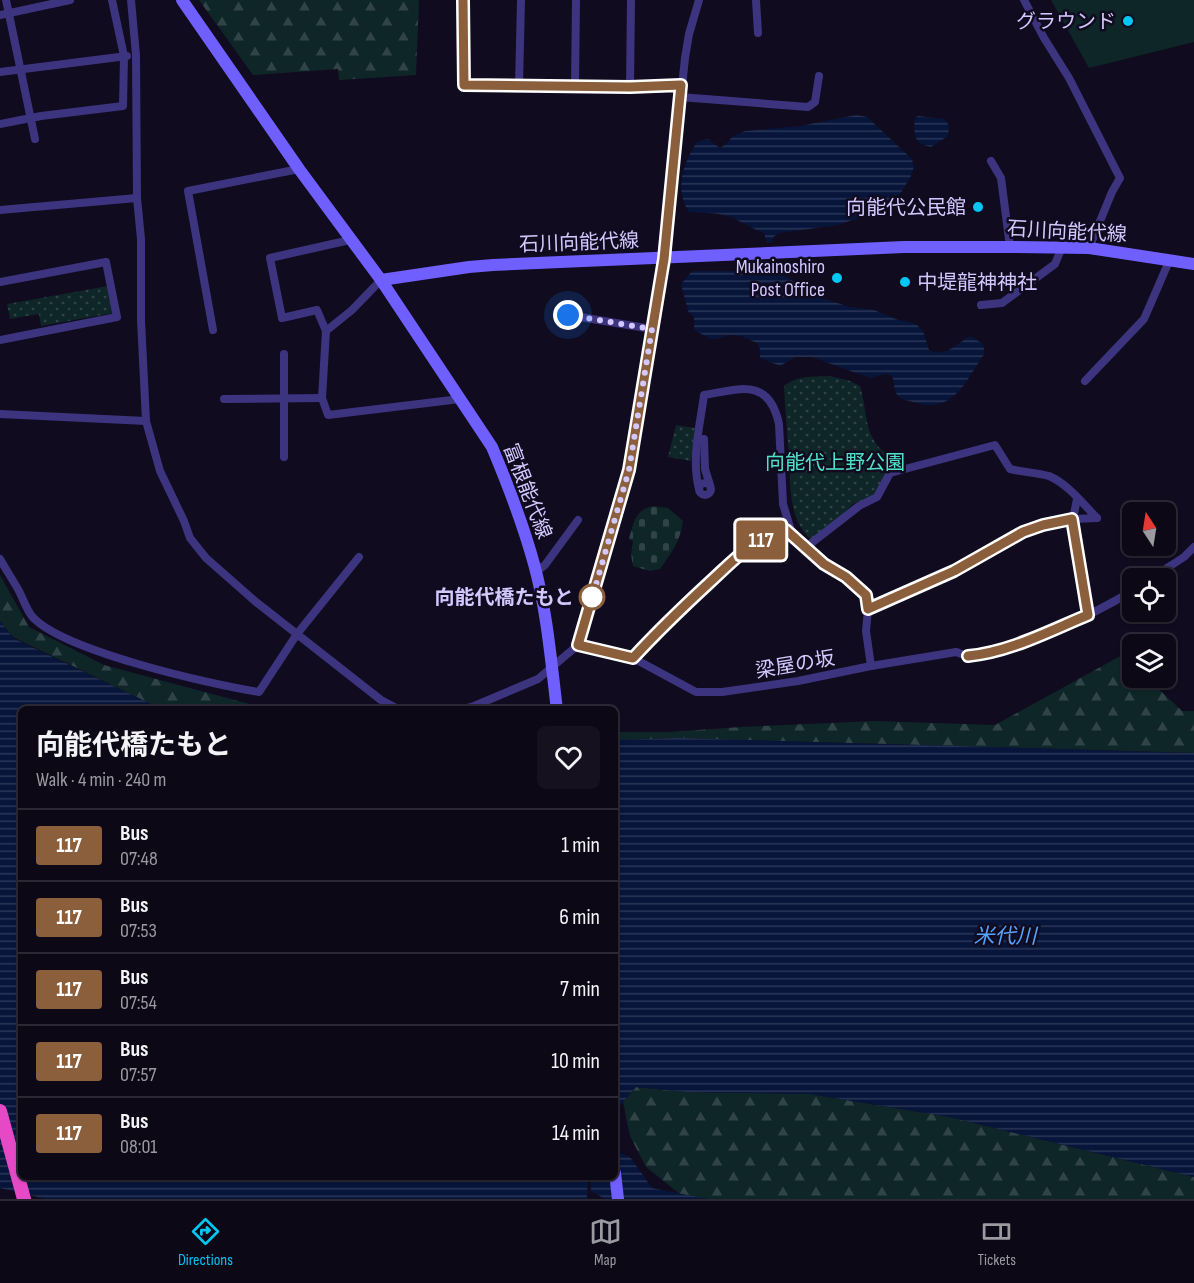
<!DOCTYPE html>
<html lang="en">
<head>
<meta charset="utf-8">
<style>
	body { margin:0; font-family:"Sofia Sans Condensed","Noto Sans JP",sans-serif; background:#15111f; color:#f1f3f6; height:100vh; display:flex; flex-direction:column; font-size:22px; white-space:nowrap }
	* { box-sizing:border-box; margin:0 }
	p { font-size:20px; color:#9a9aa1 }
	.icon { flex:none; width:33px; height:33px; fill:none; stroke:currentColor; stroke-width:2; stroke-linecap:round; stroke-linejoin:round }
	.map { position:relative; flex:1; overflow:hidden }
	.panel { position:absolute; left:18px; top:706px; width:600px; height:474px; display:flex; flex-direction:column; background:#0c0816; border-radius:9px; box-shadow:0 2px 4px #0004,0 0 0 2px #2c2935 }
	.panel>* { flex:none }
	.badge { padding:0 12px; border-radius:4px; font-size:21px; line-height:39px }
	.needle { width:39px; rotate:348deg }
	.controls { position:absolute; left:1122px; top:502px; display:grid; gap:12px }
	.controls a { display:grid; place-items:center; width:54px; height:54px; border-radius:9px; background:#0c0816; box-shadow:0 2px 4px #0004,0 0 0 2px #2c2935; font-size:30px }
	.you { position:absolute; width:30px; height:30px; margin:-15px; border:4px solid #fff; border-radius:50%; background:#1a73e8; box-shadow:0 0 0 9px #1a73e833 }
	.map>.badge { position:absolute; translate:-50% -50%; box-shadow:0 0 0 3px #fff }
	.round { display:grid; place-items:center; flex:none; width:63px; height:63px; border-radius:9px; background:#15111f }
	.overview { display:flex; align-items:center; justify-content:space-between; height:102px; padding:0 18px }
	h1 { font-size:28px; font-weight:700; line-height:45px }
	ul { padding:0; list-style:none }
	li { display:flex; align-items:center; gap:18px; height:72px; padding:0 18px; border-top:2px solid #2c2935 }
	li div { flex:1 }
	li b { display:block; font-size:22px }
	li em { font-style:normal }
	li .badge { min-width:66px; font-weight:700; text-align:center }
	.tab-bar { display:flex; justify-content:space-around; align-items:center; height:84px; border-top:2px solid #2c2935; background:#0c0816; font-size:16px; color:#9a9aa1 }
	.tab-bar a { display:grid; justify-items:center; gap:3px }
	.tab-bar .current { color:#00c6f3 }
	.map>svg:first-child { display:block }
</style>
</head>
<body>
<div class="map">
<svg width="1194" height="1199" viewBox="0 0 1194 1199">
	<defs>
		<pattern id="forest-firs" width="22" height="20" patternUnits="userSpaceOnUse" patternTransform="scale(1.5)"><rect width="22" height="20" fill="#0e2628"/><path d="M5 1l3.5 6h-7zM16 11l3.5 6h-7z" fill="#304448"/></pattern>
		<pattern id="cemetery-stones" width="16" height="16" patternUnits="userSpaceOnUse" patternTransform="scale(1.5)"><rect width="16" height="16" fill="#0e2628"/><path d="M2 7V4a2 2 0 0 1 4 0v3zM10 15v-3a2 2 0 0 1 4 0v3z" fill="#304448"/></pattern>
		<pattern id="park-dots" width="8" height="8" patternUnits="userSpaceOnUse" patternTransform="scale(1.5)"><rect width="8" height="8" fill="#0e2628"/><path d="M2 2h.1M6 6h.1" fill="none" stroke="#304448" stroke-width="1.8" stroke-linecap="round"/></pattern>
		<pattern id="water-rules" width="6" height="5" patternUnits="userSpaceOnUse" patternTransform="scale(1.5)"><rect width="6" height="5" fill="#07153b"/><path d="M0 2.5h6" fill="none" stroke="#2a3658"/></pattern>
	</defs>
	<rect width="100%" height="100%" fill="#100b1e"/>
	<polygon fill="#0e2628" points="1051,0 1194,0 1194,42 1089,68"/>
	<g fill="url(#forest-firs)">
		<polygon points="199,0 419,0 416,75 339,80 338,69 253,75"/>
		<polygon points="0,575 29,627 104,665 268,709 187,710 153,705 13,637 0,621"/>
		<polygon points="1124,654 1132,663 1132,678 1147,678 1182,711 1194,711 1194,753 680,738 615,740 615,732 668,732 741,727 874,721 995,725"/>
		<polygon points="636,1087 687,1092 810,1094 950,1117 1194,1177 1194,1199 708,1199 681,1195 646,1167 630,1136 623,1102"/>
	</g>
	<path fill="url(#cemetery-stones)" d="M653,506L668,508L683,521C680,542 672,552 660,569L650,571L633,566L631,554L633,541L629,539C634,522 635,510 653,506Z"/>
	<g fill="url(#park-dots)">
		<polygon points="108,286 113,313 41,326 39,314 10,319 7,304"/>
		<path d="M830,376L850,381L860,386C869,417 862,439 893,459L895,470L875,495L853,504L819,538L813,541C787,521 791,484 789,455C787,432 785,409 784,386C798,375 812,377 830,376Z"/>
		<polygon points="676,425 695,428 691,461 668,457"/>
	</g>
	<g fill="url(#water-rules)">
		<path d="M856,115L867,117L912,159L914,167L910,178L900,194L884,209L838,225L780,233L773,237L772,242L767,243L764,233C753,229 744,223 733,218C720,212 704,213 689,212C674,190 683,163 697,142L708,139L720,148L726,144L733,136L745,131L800,126Z"/>
		<path d="M918,116L945,119L949,126L948,136L931,147C914,144 913,134 915,118Z"/>
		<path d="M771,265L775,266L778,273L790,279L812,295L850,307L874,310L898,320L910,322L917,325L923,331L929,350C946,358 956,344 970,336L983,344L985,353C967,378 955,414 917,403C910,401 899,400 896,393C893,388 895,382 892,376L886,374L870,378L812,357H795L780,366L760,358V349L757,343L741,336L728,335L717,339H711L694,330V317L688,311L681,284L692,271H751Z"/>
		<polygon points="0,621 13,638 153,705 187,709 21,710 21,1178 588,1178 587,1199 46,1199 0,1188"/>
		<polygon points="680,738 1194,753 1194,1177 950,1117 810,1094 687,1092 636,1087 615,1111 615,740"/>
		<polygon points="615,1151 630,1157 652,1188 708,1199 605,1199 591,1191 590,1178 615,1178"/>
	</g>
	<g fill="none" stroke-linecap="round" stroke-linejoin="round">
		<g stroke="#3d347f" stroke-width="8">
			<polyline points="6,0 35,139"/>
			<polyline points="131,0 136,55 137,198 141,239 141,320 146,421 160,471 184,521 190,538 206,558 256,602 381,700 400,710"/>
			<polyline points="463,0 464,85 630,87 681,85"/>
			<polyline points="756,0 758,33"/>
			<polyline points="1024,0 1044,38 1069,78 1120,178 1112,192 1089,248"/>
			<polyline points="0,15 70,0"/>
			<polyline points="0,72 127,56"/>
			<polyline points="519,86 521,0"/>
			<polyline points="575,86 576,0"/>
			<polyline points="630,87 631,0"/>
			<polyline points="680,97 808,107 815,102 819,76"/>
			<polyline points="0,124 41,116 123,106 124,56 112,0"/>
			<polyline points="991,161 1001,178 1010,247"/>
			<polyline points="0,210 137,198"/>
			<polyline points="381,280 352,310 326,331 322,398 328,415 460,399"/>
			<polyline points="0,282 106,262 117,317 0,340"/>
			<polyline points="981,305 1002,303 1055,264 1062,247"/>
			<polyline points="568,315 652,329"/>
			<polyline points="213,330 188,191 299,169"/>
			<polyline points="326,331 317,310 282,318 270,258 350,240"/>
			<polyline points="284,354 284,457"/>
			<polyline points="1085,381 1144,319 1170,259"/>
			<polyline points="224,399 322,398"/>
			<polyline points="0,414 146,421"/>
			<polyline points="704,439 705,469 710,485"/>
			<circle cx="705" cy="489" r="6"/>
			<path d="M699,489C691,458 700,426 704,395C739,389 769,377 779,424L783,504L792,534"/>
			<polyline points="1077,499 1073,519 1088,615"/>
			<path d="M805,548L859,506L877,497L890,473L995,445L1010,469C1022,472 1039,473 1049,476C1068,484 1083,504 1097,518"/>
			<path d="M0,559C6,570 13,580 19,591C23,599 26,608 31,615C58,650 213,685 259,692L297,634L359,557"/>
			<polyline points="536,572 545,565 578,520"/>
			<polyline points="1150,579 1184,557 1194,547"/>
			<polyline points="868,609 954,571 1023,532 1043,525 1073,519 1097,518"/>
			<polyline points="578,645 629,470 664,259 685,58 689,34 699,0"/>
			<path d="M633,658C658,631 684,606 710,582C733,561 755,536 786,530L824,564L846,577L866,595L868,609L866,631L871,666"/>
			<path d="M459,710L474,706L538,679L578,645L633,658L696,692H722L798,681L871,666L956,652C960,653 965,656 969,656C1004,659 1101,610 1132,591"/>
		</g>
		<g stroke="#705fff" stroke-width="12">
			<path d="M182,0L299,169L381,280L492,447C508,485 523,524 534,564C547,611 551,661 557,710"/>
			<polyline points="381,280 469,267 493,265 904,247 1010,247 1089,248 1194,264"/>
			<polyline points="615,1173 618,1199"/>
		</g>
		<polyline stroke="#e649c6" stroke-width="14" points="0,1111 24,1199"/>
	</g>
	<g fill="none" stroke-linecap="round" stroke-linejoin="round">
		<defs>
			<path id="line" d="M463,0L464,85L630,87L681,85L664,259L629,470L578,645L633,658C658,631 684,606 710,582C733,561 755,536 786,530L824,564L846,577L866,595L868,609L954,571L1023,532L1043,525L1072,519L1088,615C1049,631 1010,652 968,656"/>
		</defs>
		<use href="#line" stroke="#fff" stroke-width="14"/>
		<use href="#line" stroke="#8b5e3c" stroke-width="9"/>
		<polyline stroke="#d3c8ff" stroke-width="6" stroke-dasharray="0 10.8" points="568,315 652,329 629,470 591,602 592,597"/>
	</g>
	<g fill="#00c6f3" stroke="#100b1e" stroke-width="2">
		<circle cx="1128" cy="21" r="6"/>
		<circle cx="978" cy="207" r="6"/>
		<circle cx="837" cy="278" r="6"/>
		<circle cx="905" cy="282" r="6"/>
	</g>
	<circle fill="#fff" stroke="#8b5e3c" stroke-width="3" cx="592" cy="597" r="12"/>
	<g text-anchor="middle" stroke-width="5" stroke-linejoin="round" paint-order="stroke">
		<g font-size="20" fill="#d3c8ff" stroke="#100b1e" text-anchor="end">
			<text x="1116" y="28">グラウンド</text>
			<text x="966" y="214">向能代公民館</text>
			<text x="825" y="273">Mukainoshiro<tspan x="825" dy="23">Post Office</tspan></text>
			<text x="917" y="289" text-anchor="start">中堤龍神神社</text>
		</g>
		<g font-size="20" fill="#d3c8ff" stroke="#100b1e">
			<text transform="translate(1067 231) rotate(3)" y="7">石川向能代線</text>
			<text transform="translate(579 242) rotate(-2)" y="7">石川向能代線</text>
			<text transform="translate(528 491) rotate(69)" y="7">富根能代線</text>
			<text transform="translate(795 664) rotate(-10)" y="7">梁屋の坂</text>
		</g>
		<g font-size="20" fill="#50e3ca" stroke="#100b1e">
			<text x="835" y="469">向能代上野公園</text>
		</g>
		<g font-size="20" font-weight="bold" fill="#d3c8ff" stroke="#100b1e" text-anchor="end">
			<text x="574" y="604">向能代橋たもと</text>
		</g>
		<g font-size="21" font-style="italic" fill="#56a2ff" stroke="#100b1e">
			<text x="1005" y="943">米代川</text>
		</g>
	</g>
</svg>
<div class="controls">
<a><svg class="needle" viewBox="-14 -14 28 28"><path d="M0-13l5 13h-10z" fill="#e53935"/><path d="M0 13l5-13h-10z" fill="#9a9aa1"/></svg></a>
<a><svg class="icon" aria-label="locate" viewBox="0 0 24 24"><circle cx="12" cy="12" r="6"/><path d="M12 2v4M12 18v4M2 12h4M18 12h4"/></svg></a>
<a><svg class="icon" aria-label="layers" viewBox="0 0 24 24"><path d="M12 4l9 5-9 5-9-5zM3 14l9 5 9-5"/></svg></a>
</div>
<div class="you" style="left:568px;top:315px"></div>
<b class="badge" style="left:761px;top:540px;background:#8b5e3c;color:#fff">117</b>
<section class="panel">
<div class="overview"><div><h1>向能代橋たもと</h1><p>Walk · 4 min · 240 m</p></div><a class="round"><svg class="icon" aria-label="heart" viewBox="0 0 24 24"><path d="M12 20l-8-8c-3-5 5-10 8-4 3-6 11-1 8 4z"/></svg></a></div>
<ul>
<li><span class="badge" style="background:#8b5e3c;color:#fff">117</span><div><b>Bus</b><p>07:48</p></div><em>1 min</em></li>
<li><span class="badge" style="background:#8b5e3c;color:#fff">117</span><div><b>Bus</b><p>07:53</p></div><em>6 min</em></li>
<li><span class="badge" style="background:#8b5e3c;color:#fff">117</span><div><b>Bus</b><p>07:54</p></div><em>7 min</em></li>
<li><span class="badge" style="background:#8b5e3c;color:#fff">117</span><div><b>Bus</b><p>07:57</p></div><em>10 min</em></li>
<li><span class="badge" style="background:#8b5e3c;color:#fff">117</span><div><b>Bus</b><p>08:01</p></div><em>14 min</em></li>
</ul>
</section>
</div>
<nav class="tab-bar">
<a class="current"><svg class="icon" aria-label="directions" viewBox="0 0 24 24"><path d="M12 3l9 9-9 9-9-9zM9 14v-3h6M13 9l2 2-2 2"/></svg>Directions</a>
<a><svg class="icon" aria-label="map" viewBox="0 0 24 24"><path d="M3 6l6-2 6 2 6-2v14l-6 2-6-2-6 2zM9 4v14M15 6v14"/></svg>Map</a>
<a><svg class="icon" aria-label="tickets" viewBox="0 0 24 24"><path d="M3 7h18v10H3zM15 7v10"/></svg>Tickets</a>
</nav>
</body>
</html>
